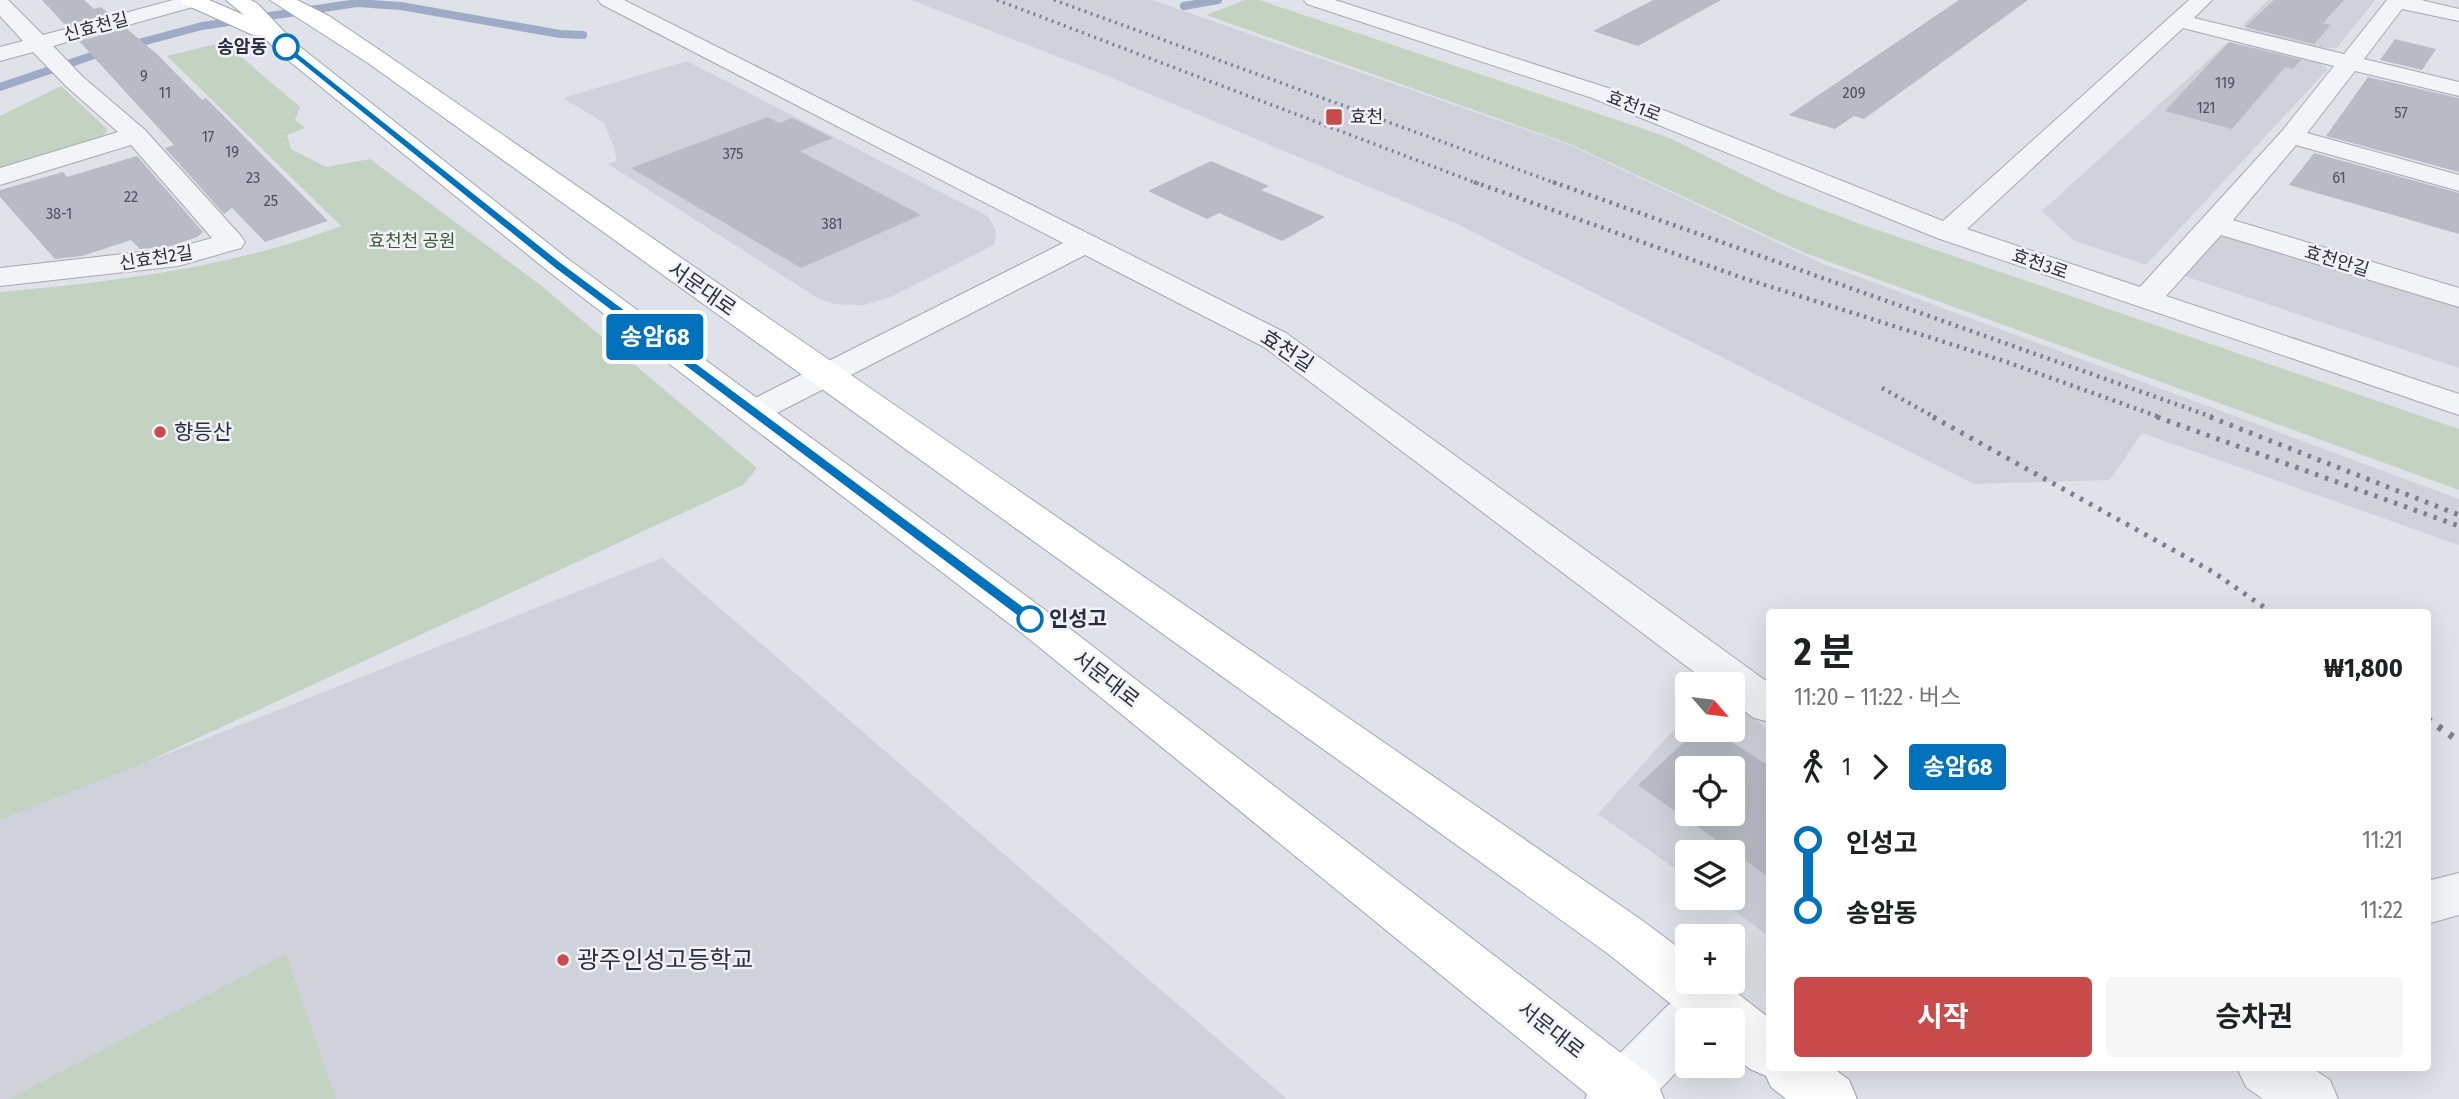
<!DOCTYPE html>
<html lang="ko">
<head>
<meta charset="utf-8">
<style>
	body { margin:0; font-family:"Fira Sans Condensed","Noto Sans KR",sans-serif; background:#f6f6f6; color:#202124; height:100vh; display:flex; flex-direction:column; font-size:26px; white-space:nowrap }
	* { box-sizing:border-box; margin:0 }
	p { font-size:23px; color:#757577 }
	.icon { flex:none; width:38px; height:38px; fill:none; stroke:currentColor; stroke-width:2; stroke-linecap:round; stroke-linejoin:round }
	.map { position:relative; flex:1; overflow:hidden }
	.sheet { position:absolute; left:1766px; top:609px; width:665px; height:462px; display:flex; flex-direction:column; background:#fff; border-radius:7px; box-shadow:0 7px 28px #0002 }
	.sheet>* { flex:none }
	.badge { padding:0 14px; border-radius:5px; font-size:24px; line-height:46px }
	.needle { width:46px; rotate:118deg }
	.tools { position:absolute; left:1675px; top:672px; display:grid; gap:14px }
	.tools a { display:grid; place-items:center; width:70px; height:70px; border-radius:7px; background:#fff; box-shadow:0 7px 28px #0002; font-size:35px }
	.map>.badge { position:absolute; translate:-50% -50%; box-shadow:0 0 0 4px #fff }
	.legs { display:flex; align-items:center; gap:10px; height:77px; padding:0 28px; font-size:23px }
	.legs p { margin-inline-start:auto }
	.head { display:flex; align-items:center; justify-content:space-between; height:119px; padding:0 28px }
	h1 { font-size:38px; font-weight:700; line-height:52px }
	.primary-button { display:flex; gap:14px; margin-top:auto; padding:14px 28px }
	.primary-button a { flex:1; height:80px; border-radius:7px; background:#c94a4b; color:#fff; font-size:28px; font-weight:700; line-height:80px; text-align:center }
	.primary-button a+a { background:#f6f6f6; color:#202124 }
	ul { padding:0 28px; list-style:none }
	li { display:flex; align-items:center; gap:24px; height:70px; font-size:26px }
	li i { display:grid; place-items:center; width:10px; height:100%; margin:0 9px; background:currentColor }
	li i::after { content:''; width:18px; height:18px; margin:-9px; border:5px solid; border-radius:50%; background:#fff }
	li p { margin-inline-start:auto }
	li:first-child i { background:linear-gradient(#0000 50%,currentColor 0) }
	li:last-child i { background:linear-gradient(currentColor 50%,#0000 0) }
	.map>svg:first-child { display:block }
</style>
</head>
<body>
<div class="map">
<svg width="2459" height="1099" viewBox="0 0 2459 1099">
	<rect width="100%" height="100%" fill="#e0e2e9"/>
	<g fill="#cfd1db" fill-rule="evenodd">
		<polygon points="911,0 1152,0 1570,145 1821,263 2459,499 2459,545 2142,433 2110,480 1974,484 1457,224 1100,73"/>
		<polygon points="2268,0 2375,0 2337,48 2325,48 2250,32 2243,25"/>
		<polygon points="2226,44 2240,44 2318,62 2328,69 2146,265 2073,240 2042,211"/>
		<polygon points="687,61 989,217 996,232 994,245 891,297 864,305 832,304 816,297 608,164 617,161 614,147 604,123 563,98"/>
		<polygon points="2206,237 2237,237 2459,307 2459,368 2175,273"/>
		<polygon points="662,558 1287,1099 0,1099 0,820"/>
		<path d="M1733,703L1769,730V936L1716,898H1732V852H1687V877L1598,814L1687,715V730H1732ZM1687,768H1732V814H1687Z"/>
	</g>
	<g fill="#c4d2c2">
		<polygon points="1245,0 1259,0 1638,127 1672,139 1784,195 1863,225 2459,429 2459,490 1805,253 1570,144 1206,15"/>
		<path d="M224,42L300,107L295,120L305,128L287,135L291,149L326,167L370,159L543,287L757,468L743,485L142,764L0,820V292C114,282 234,267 341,226L167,56Z"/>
		<polygon points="61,86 108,130 101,138 0,168 0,116"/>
		<polygon points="286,954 336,1099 9,1099"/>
	</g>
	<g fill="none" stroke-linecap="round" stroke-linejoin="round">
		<g stroke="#9dabc7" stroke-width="8">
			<polyline points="1184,6 1218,0"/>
			<polyline points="127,46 202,26 357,3 401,6 560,34 583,35"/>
			<polyline points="0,87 106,51"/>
		</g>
	</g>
	<g fill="#b8bbc5" fill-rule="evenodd">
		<polygon points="42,0 84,0 94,9 101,7 110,14 66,26"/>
		<polygon points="1653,0 1721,0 1638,46 1593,31"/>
		<polygon points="1959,0 2028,0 1864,119 1854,116 1835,129 1789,115"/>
		<polygon points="2274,0 2344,0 2323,23 2331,25 2314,44 2245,27"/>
		<polygon points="126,28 158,55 202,100 206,98 328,221 265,242 232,208 224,214 165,148 174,145 79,41"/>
		<polygon points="2395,39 2436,49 2422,70 2380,60"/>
		<polygon points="2229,42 2301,60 2293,69 2285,67 2232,129 2165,111"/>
		<polygon points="2368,77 2459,98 2459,172 2326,136"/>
		<polygon points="768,117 779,123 792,118 833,138 800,151 921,215 801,268 631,168"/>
		<polygon points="2314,153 2459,193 2459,234 2289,185"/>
		<polygon points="137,156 203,232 197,237 171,246 140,249 131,240 82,256 55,259 0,197 0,190 63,172 67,177"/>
		<polygon points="1211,161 1269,186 1261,190 1325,217 1282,241 1219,213 1207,219 1148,191"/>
		<path d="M1697,730H1713L1769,766V877L1638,785ZM1687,768H1732V814H1687Z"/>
	</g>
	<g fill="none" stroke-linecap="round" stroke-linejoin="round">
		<defs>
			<g id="minor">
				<polygon points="0,0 8,0 43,35 173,0 203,0 200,5 53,46 83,77 145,130 241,236 245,242 241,248 178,266 0,286 0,268 176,248 212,238 131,145 0,185 0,168 118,132 67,87 33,52 0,61 0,47 23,41 0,16"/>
				<polygon points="598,0 624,0 1286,333 1769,683 1769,722 1754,718 1732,702 1732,684 1710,684 1264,347 1085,255 767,418 755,421 743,418 738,411 743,404 1063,243 601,4"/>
				<path d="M1304,0H1335L1608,88L1943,221L2189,0H2212L2194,18L2344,54L2387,0H2421L2459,9V21L2402,9L2364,59L2459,82V96L2355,71L2307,133L2459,175V191L2296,145L2233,220L2459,288V307L2221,235L2166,296L2459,394V415L1937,238L1592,98L1307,4ZM2183,28L2334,66L2282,131L2140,287L1967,229Z"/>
				<polygon points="2459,873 2459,915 2427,924 2427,881"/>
				<polygon points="1687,998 1706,1005 1713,1020 1687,1020 1687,1061 1651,1099 1585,1099 1593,1080 1668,1005"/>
				<polygon points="2237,1068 2312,1068 2330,1080 2338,1099 2263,1099 2246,1087"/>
			</g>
			<g id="major">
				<polygon points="180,0 209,0 244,15 226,0 251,0 258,4 294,42 568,259 1056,618 1656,1080 1664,1099 1593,1099 1028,638 548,271 278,52 263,36 253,35 184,4"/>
				<polygon points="270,0 297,0 329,16 384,53 1643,921 1687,954 1687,982 1723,982 1769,1018 1769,1068 1833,1068 1849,1080 1857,1099 1786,1099 1771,1087 1766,1076 1750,1069 1732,1055 1732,1020 1691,1020 1607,953 368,63"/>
			</g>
		</defs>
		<use href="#minor" stroke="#a6a8b3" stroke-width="2"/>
		<use href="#major" stroke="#a0a5b4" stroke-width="2"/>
		<use href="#minor" fill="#f3f4f7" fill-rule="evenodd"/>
		<use href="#major" fill="#fff" fill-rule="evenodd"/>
		<g stroke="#7a8092" stroke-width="3.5" stroke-dasharray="2 4.5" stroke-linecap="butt">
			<polyline points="997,0 1479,184"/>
			<polyline points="1054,0 1558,184"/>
		</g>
		<g stroke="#7a8092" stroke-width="4.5" stroke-dasharray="2.5 5" stroke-linecap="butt">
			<polyline points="1474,182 1743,278 2004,361 2162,418"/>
			<polyline points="1553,182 2215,418"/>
			<polyline points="1882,388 1936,418"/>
		</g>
		<g stroke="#7a8092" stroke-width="5" stroke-dasharray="3.5 7" stroke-linecap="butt">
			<polyline points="1933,417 2213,572 2271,612"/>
			<polyline points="2157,417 2459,526"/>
			<polyline points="2210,417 2459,515"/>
		</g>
		<polyline stroke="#7a8092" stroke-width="7" stroke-dasharray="4.5 9" stroke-linecap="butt" points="2427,719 2459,741"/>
	</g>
	<polygon fill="#0072bc" stroke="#fff" stroke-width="2" points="283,46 289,46 562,263 1035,615 1037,619 1035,622 1025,622 554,268 283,49"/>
	<g fill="#fff" stroke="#0072bc" stroke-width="3.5">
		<circle cx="286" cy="47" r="12"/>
		<circle cx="1030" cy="619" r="12"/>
	</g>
	<g fill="#c94a4b" stroke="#f0f2f6" stroke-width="2.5">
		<rect x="1325" y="108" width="18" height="18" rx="3.5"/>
		<circle cx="160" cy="432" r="7"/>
		<circle cx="563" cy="960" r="7"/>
	</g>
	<g text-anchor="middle" stroke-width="5" stroke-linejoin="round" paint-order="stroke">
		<g font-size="16" fill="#4e5161">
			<text x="144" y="81">9</text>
			<text x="2225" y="88">119</text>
			<text x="165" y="98">11</text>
			<text x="1854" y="98">209</text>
			<text x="2206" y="113">121</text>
			<text x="2401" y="118">57</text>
			<text x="208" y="142">17</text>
			<text x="232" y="157">19</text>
			<text x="733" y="159">375</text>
			<text x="253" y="183">23</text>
			<text x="2339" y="183">61</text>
			<text x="131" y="202">22</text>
			<text x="271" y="206">25</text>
			<text x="59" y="219">38-1</text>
			<text x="832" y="229">381</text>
		</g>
		<g font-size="18" fill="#2a2e40" stroke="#f0f2f6">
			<text transform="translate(96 27) rotate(-15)" y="6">신효천길</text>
			<text transform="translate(1634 106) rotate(21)" y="6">효천1로</text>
			<text transform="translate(156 258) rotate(-9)" y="6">신효천2길</text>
			<text transform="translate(2337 261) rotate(17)" y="6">효천안길</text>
			<text transform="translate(2040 264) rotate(19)" y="6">효천3로</text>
		</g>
		<g font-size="18" font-weight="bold" fill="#2a2e40" stroke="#f0f2f6" text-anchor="end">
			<text x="267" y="53">송암동</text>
		</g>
		<g font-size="18" fill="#2a2e40" stroke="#f0f2f6" text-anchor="start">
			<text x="1350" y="123">효천</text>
		</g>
		<g font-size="18" fill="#395b37" stroke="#f0f2f6">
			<text x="412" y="247">효천천 공원</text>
		</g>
		<g font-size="21" fill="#2a2e40" stroke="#f0f2f6">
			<text transform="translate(702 289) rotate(35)" y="7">서문대로</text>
			<text transform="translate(1287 351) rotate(33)" y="7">효천길</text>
			<text transform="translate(1106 679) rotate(38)" y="7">서문대로</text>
			<text transform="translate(1551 1030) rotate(38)" y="7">서문대로</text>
		</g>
		<g font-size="21" fill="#2a2e40" stroke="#f0f2f6" text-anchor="start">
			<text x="174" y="439">향등산</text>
		</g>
		<g font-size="21" font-weight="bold" fill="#2a2e40" stroke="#f0f2f6" text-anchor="start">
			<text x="1049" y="626">인성고</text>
		</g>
		<g font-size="24" fill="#2a2e40" stroke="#f0f2f6" text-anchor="start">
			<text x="577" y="968">광주인성고등학교</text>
		</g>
	</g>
</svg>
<div class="tools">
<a><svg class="needle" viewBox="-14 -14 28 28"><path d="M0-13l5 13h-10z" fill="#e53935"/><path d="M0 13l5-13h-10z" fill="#757577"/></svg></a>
<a><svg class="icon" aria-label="locate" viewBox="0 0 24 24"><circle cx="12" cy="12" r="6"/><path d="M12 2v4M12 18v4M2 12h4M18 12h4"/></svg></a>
<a><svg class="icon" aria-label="layers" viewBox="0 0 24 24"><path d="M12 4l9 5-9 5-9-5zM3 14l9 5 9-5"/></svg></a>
<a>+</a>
<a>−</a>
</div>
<b class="badge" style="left:655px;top:337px;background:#0072bc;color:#fff">송암68</b>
<section class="sheet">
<div class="head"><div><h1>2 분</h1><p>11:20 – 11:22 · 버스</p></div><b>₩1,800</b></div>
<div class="legs"><svg class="icon" aria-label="walk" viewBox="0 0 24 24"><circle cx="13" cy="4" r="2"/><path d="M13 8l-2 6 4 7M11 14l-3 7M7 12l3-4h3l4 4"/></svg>1<svg class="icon" aria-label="forward" viewBox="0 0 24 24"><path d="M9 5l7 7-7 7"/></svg><b class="badge" style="background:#0072bc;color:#fff">송암68</b></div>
<ul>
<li><i style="color:#0072bc"></i><b>인성고</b><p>11:21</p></li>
<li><i style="color:#0072bc"></i><b>송암동</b><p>11:22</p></li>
</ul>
<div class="primary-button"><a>시작</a><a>승차권</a></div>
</section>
</div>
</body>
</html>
